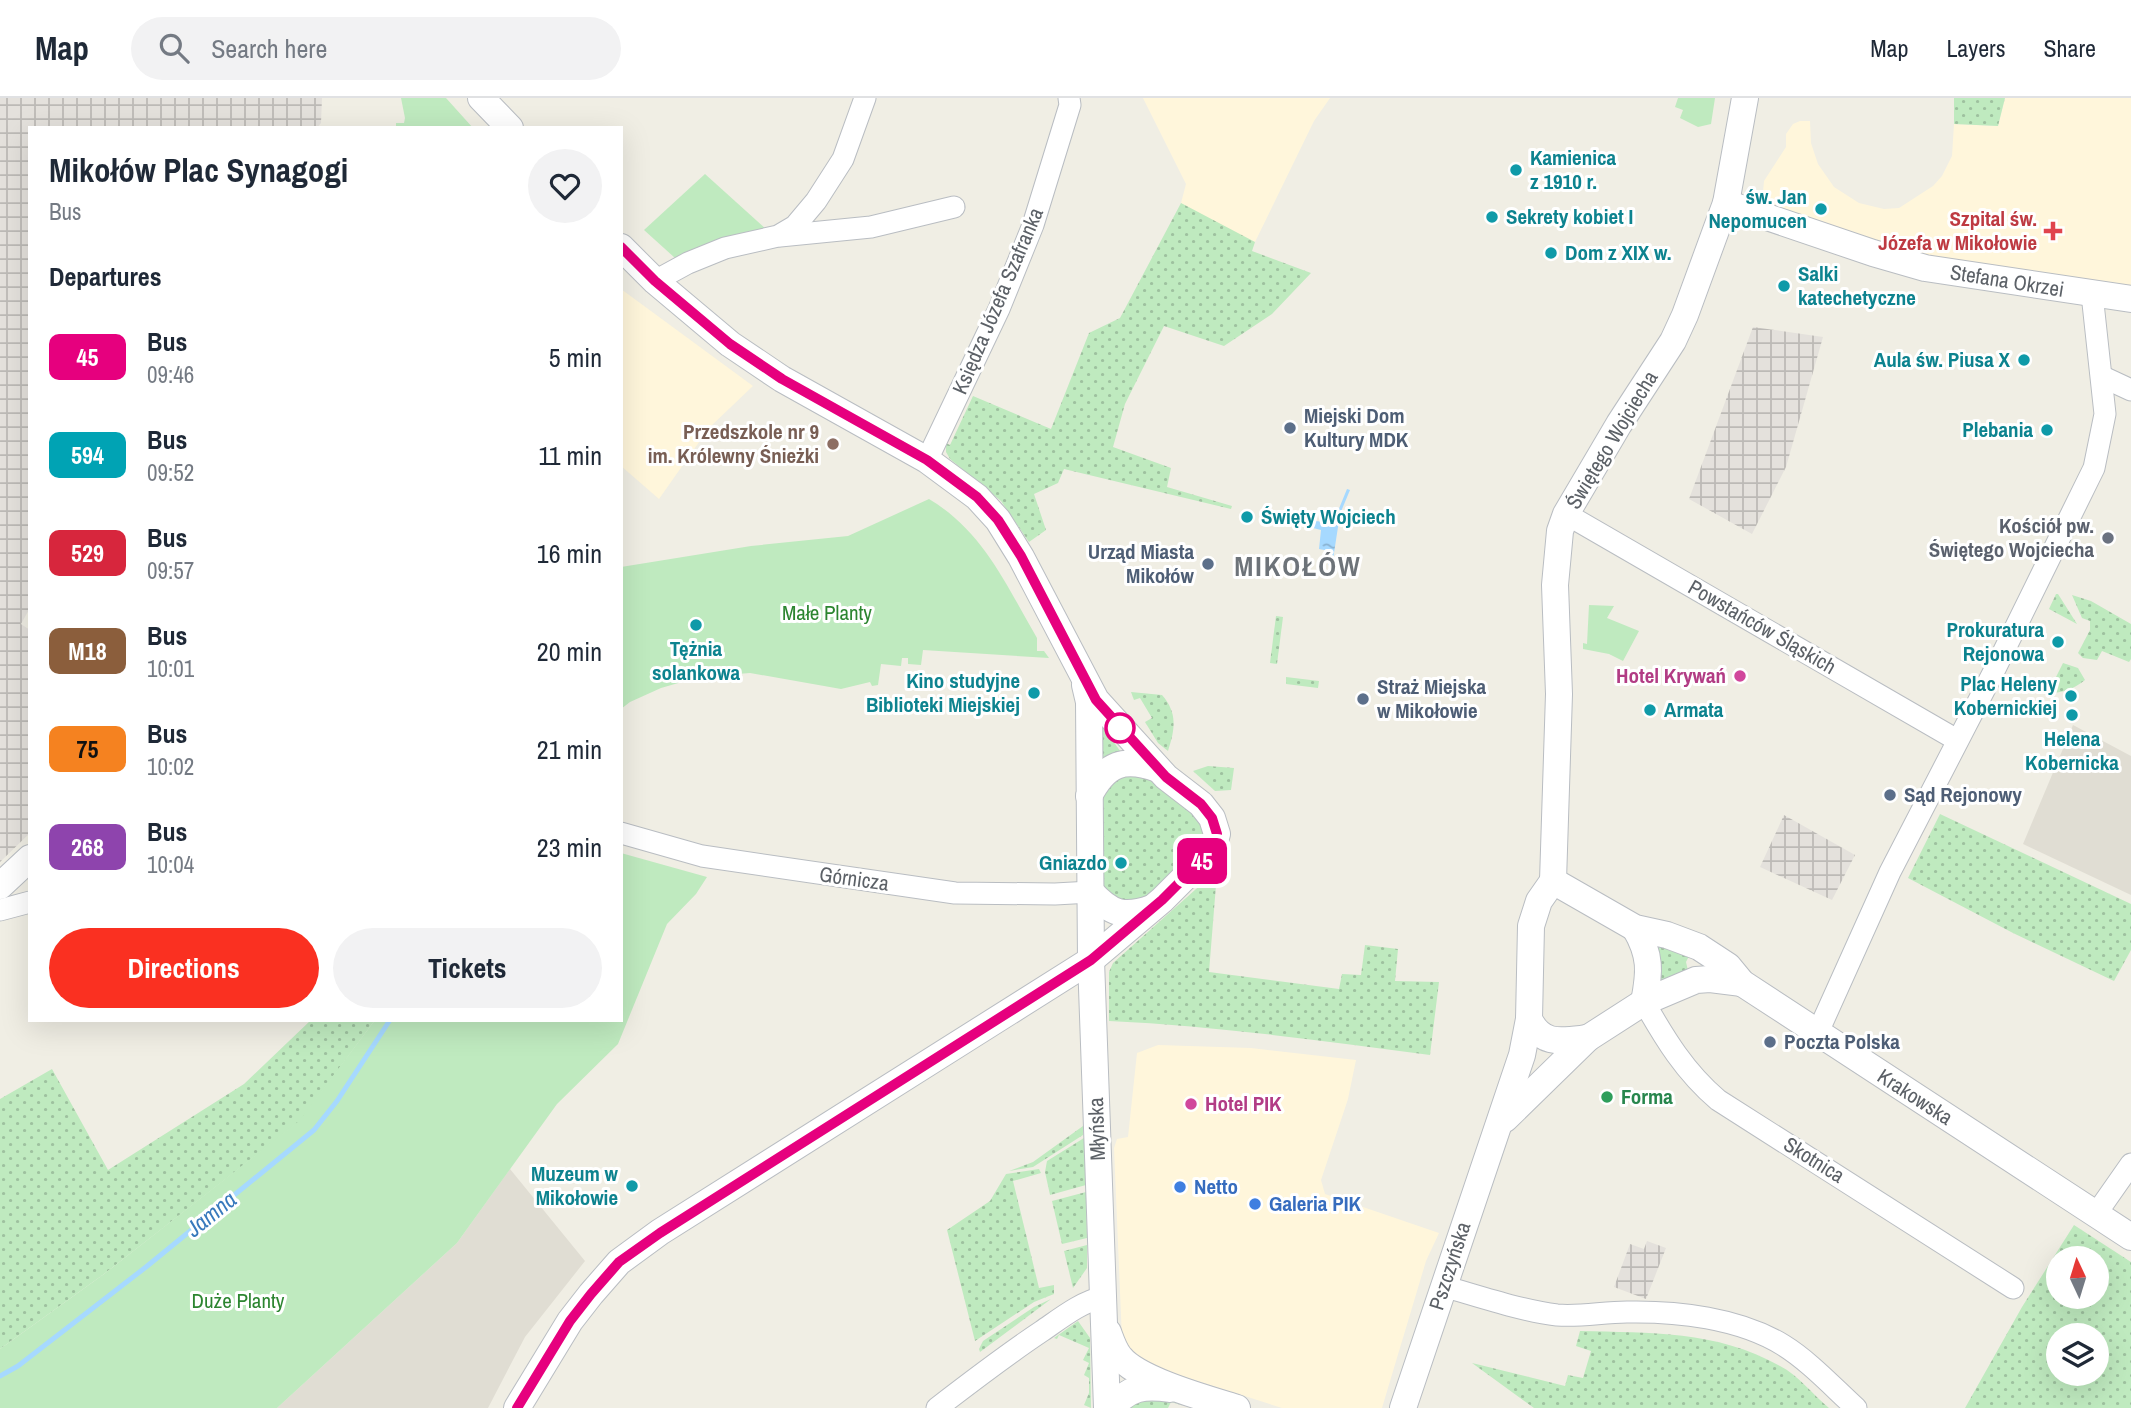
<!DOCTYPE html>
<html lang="en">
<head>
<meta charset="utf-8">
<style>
	body { margin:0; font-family:"Archivo Narrow",sans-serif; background:#f2f2f3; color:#1f2937; height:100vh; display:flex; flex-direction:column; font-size:26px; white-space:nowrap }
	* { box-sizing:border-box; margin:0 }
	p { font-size:23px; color:#747a83 }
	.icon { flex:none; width:38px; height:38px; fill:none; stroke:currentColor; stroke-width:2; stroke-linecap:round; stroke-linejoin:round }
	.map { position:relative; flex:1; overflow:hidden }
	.drawer { position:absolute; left:28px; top:28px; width:595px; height:896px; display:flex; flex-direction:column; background:#fff; border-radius:0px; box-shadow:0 7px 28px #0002 }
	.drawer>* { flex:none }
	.badge { padding:0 14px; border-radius:10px; font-size:24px; line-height:46px }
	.needle { width:46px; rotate:356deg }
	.fabs { position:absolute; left:2046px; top:1148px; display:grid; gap:14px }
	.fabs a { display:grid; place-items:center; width:63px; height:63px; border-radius:50%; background:#fff; box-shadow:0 7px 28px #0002; font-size:35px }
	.map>.badge { position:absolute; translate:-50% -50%; box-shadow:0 0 0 4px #fff }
	h2 { padding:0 21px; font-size:26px; line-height:63px }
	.round { display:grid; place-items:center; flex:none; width:74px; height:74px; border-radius:37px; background:#f2f2f3 }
	.headline { display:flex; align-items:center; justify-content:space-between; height:119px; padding:0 21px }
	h1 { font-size:33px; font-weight:800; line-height:52px }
	.cta { display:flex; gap:14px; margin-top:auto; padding:14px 21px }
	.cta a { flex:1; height:80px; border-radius:42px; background:#fa3021; color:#fff; font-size:28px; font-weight:800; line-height:80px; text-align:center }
	.cta a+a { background:#f2f2f3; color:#1f2937 }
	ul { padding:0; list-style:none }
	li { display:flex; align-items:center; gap:21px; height:98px; padding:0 21px }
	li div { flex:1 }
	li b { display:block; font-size:26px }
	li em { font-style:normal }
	li .badge { min-width:77px; font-weight:700; text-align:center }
	header { display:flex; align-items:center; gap:42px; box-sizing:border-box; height:98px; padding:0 35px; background:#fff; border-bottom:2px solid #e0e1e3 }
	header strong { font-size:33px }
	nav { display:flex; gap:38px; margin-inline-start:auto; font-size:24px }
	.search { width:490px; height:63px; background:#f2f2f3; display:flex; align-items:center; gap:18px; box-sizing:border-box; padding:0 24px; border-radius:38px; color:#747a83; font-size:26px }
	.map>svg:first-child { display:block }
</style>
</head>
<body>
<header>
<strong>Map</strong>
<div class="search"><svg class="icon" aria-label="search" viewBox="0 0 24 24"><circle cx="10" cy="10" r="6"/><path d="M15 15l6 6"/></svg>Search here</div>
<nav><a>Map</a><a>Layers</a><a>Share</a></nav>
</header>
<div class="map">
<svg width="2131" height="1310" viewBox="0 0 2131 1310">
	<defs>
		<pattern id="industrial-grid" width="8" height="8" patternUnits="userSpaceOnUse" patternTransform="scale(1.75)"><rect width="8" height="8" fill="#e4e1dc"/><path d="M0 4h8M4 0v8" fill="none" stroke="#bcbab6"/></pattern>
		<pattern id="grass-dots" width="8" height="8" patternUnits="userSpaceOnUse" patternTransform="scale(1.75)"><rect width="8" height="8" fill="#bfeabf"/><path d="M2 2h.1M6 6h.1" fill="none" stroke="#9ec19f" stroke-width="1.8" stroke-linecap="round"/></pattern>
		<pattern id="water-ripples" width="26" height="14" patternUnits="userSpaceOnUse" patternTransform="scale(1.75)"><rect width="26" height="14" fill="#a6d9ff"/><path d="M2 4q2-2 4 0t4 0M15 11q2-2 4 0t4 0" fill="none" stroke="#8ab3d2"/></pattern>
	</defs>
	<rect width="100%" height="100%" fill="#f0eee4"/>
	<g fill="#fff6db">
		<polygon points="1143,0 1330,0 1314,23 1255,144 1227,133 1181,105 1186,86"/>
		<polygon points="2005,0 2131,0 2131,193 1951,166 1887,150 1762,105 1764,83 1786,49 1786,36 1793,26 1800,23 1810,23 1811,45 1818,66 1834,89 1859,105 1884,111 1899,110 1933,88 1942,78 1952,58 1954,26 1998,28"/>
		<polygon points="621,191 753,288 709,330 659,401 621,368"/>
		<polygon points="1158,947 1251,950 1356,962 1348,1001 1321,1082 1325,1096 1439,1135 1426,1163 1382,1310 1282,1310 1148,1267 1134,1259 1122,1241 1114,1050 1117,1041 1128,1039 1137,955"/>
	</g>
	<g fill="url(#industrial-grid)">
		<polygon points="0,0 322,0 321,25 317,30 30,30 30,510 21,526 30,532 30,735 0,764"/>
		<polygon points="1753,229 1823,239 1786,369 1752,436 1689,401"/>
		<polygon points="1784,717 1855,757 1832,802 1760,769"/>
		<polygon points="1647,1143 1666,1150 1646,1201 1614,1189 1630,1146 1644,1151"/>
	</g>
	<g fill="#e0ddd3">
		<polygon points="2073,627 2131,658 2131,797 2023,746"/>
		<polygon points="510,1071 585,1163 525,1239 488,1310 277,1310 457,1145"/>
	</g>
	<g fill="url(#grass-dots)" fill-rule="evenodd">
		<polygon points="1954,0 2005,0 1998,28 1954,26"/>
		<polygon points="1181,105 1255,144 1252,153 1311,175 1272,216 1224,248 1164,228 1125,306 1113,349 1171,370 1167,389 1232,408 1231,411 1064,371 1058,385 1034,396 1046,432 1029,444 1001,403 950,361 946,354 946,345 950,347 973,298 1051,331 1089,235 1120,220"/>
		<polygon points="2056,496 2058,496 2077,526 2049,511"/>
		<polygon points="2072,497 2091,503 2131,526 2131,561 2129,564 2102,553 2097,562 2083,560 2078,555 2090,532 2090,523 2082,520"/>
		<polygon points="1276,518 1283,519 1277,566 1270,565"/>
		<path d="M2063,565L2078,570L2085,582C2072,592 2063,595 2046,595L2049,586L2052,587Z"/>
		<polygon points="1286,579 1319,583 1318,590 1286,586"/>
		<path d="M1131,594L1162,597C1178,615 1175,632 1168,653L1158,645L1145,624L1152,620L1140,600L1134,602Z"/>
		<polygon points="1103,629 1123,657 1103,665"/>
		<polygon points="1208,668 1234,670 1231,692 1215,693 1193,673"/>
		<polygon points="1123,672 1139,673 1170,695 1201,725 1204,746 1148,803 1119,808 1104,789 1103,696"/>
		<polygon points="1940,716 2131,806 2131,852 2114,883 2013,835 1908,780"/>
		<path d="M1214,775L1216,787L1209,874L1339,891L1342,876L1361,877L1365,847L1398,851L1395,883L1439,884L1430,957C1323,943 1217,928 1109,923V874L1113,865Z"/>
		<polygon points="1653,847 1690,856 1686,864 1689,877 1662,888"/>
		<polygon points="311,922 375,922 300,1023 104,1176 0,1251 0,1001 52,971 108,1072 244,986"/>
		<polygon points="1083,1028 1083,1037 1033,1069 1009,1073 1033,1064"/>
		<polygon points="1084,1040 1086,1087 1050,1097 1045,1074 1047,1063"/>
		<polygon points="1039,1071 1041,1075 1013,1083 1039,1190 1054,1187 1054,1196 1034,1204 975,1243 947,1132 990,1103 1006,1076"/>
		<polygon points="1086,1094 1087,1140 1062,1146 1052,1103"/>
		<path d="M2074,1127L2131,1164V1310H1965L2022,1209ZM2058,1160H2096V1199H2058ZM2058,1237H2096V1276H2058Z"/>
		<polygon points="1087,1147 1087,1170 1073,1190 1064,1153"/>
		<polygon points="1051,1201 980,1254 979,1251 983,1243 1034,1209"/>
		<polygon points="1078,1223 1090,1240 1091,1310 1084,1307 1089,1295 1089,1280 1084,1277 1089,1265 1083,1262 1089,1250 1059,1237 1057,1241 1054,1240"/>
		<path d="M1580,1233C1650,1235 1716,1232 1780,1268C1798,1277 1813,1297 1829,1310H1534L1472,1265L1565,1288L1568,1277L1583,1280L1591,1253L1576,1248Z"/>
		<polygon points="1156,1298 1184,1308 1171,1304 1168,1310 1128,1310 1135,1303"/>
	</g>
	<g fill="#bfeabf">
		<polygon points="401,0 446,0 473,30 396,30 396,25 404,25 405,20"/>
		<polygon points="1678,0 1715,0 1711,26 1698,29 1680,20 1683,12 1675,9"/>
		<polygon points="705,76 767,132 675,160 644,132"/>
		<path d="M929,401C984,434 1006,487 1037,540V553H1044L1049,560L923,552L921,567L908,566V560H902L901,568L881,566L878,587L872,588L870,584L841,591L750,575L699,579L661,590L630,604L621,611V469L751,448L848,438Z"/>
		<polygon points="1589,507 1614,508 1607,520 1639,533 1623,563 1609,556 1583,551 1583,545 1587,546"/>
		<polygon points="621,755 707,779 696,796 667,826 618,946 557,1006 457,1145 277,1310 0,1310 0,1251 104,1176 299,1023 375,922 621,922"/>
	</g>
	<polygon fill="url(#water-ripples)" points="1347,391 1350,392 1340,416 1332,468 1328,467 1330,453 1319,451 1321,432 1313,430 1316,423 1324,424 1330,410 1338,413"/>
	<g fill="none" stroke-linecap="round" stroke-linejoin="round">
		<polyline stroke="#a6d9ff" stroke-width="5" points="0,1278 18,1268 146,1169 314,1032 337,1003 390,922"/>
		<defs>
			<g id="minor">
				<polyline points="780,138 871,129 954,109"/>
				<polyline points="655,183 688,165 725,150 778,138 795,128 816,103 843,61 865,0"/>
				<polyline points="2103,279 2131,292"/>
				<polyline points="927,362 999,211 1033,127 1070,7 1069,0"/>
				<polyline points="1566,416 1957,642"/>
				<polyline points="621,735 702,758 955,795 1055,796 1091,794"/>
				<polyline points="0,812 30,804"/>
				<path d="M1644,904C1665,941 1685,974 1718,1002L2013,1190"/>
				<polyline points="1818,934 1890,774 1993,575 2094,370 2105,316 2092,196"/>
				<polyline points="2096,1116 2131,1066"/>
				<path d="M1443,1188C1477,1198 1523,1213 1557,1217C1581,1219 1603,1214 1627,1214C1677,1213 1739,1220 1783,1247C1809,1263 1833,1289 1856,1310"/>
				<path d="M937,1310C972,1283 1006,1257 1042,1233C1061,1220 1081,1204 1103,1199"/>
			</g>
			<g id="tertiary">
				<polyline points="481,0 510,30"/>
				<polyline points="1726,105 1873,155 1925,170 2131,201"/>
				<polyline points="1085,587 1089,604 1091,862 1107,1310"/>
				<path d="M1089,698C1106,665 1124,659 1158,671"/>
				<polyline points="1553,783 1559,596 1555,487 1560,433 1566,416 1619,326 1673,243 1685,217 1726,105 1745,0"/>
				<polyline points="1553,783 1635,830 1667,837 1699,849 1728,868 1742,885 2131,1139"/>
				<polyline points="0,788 30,760"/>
				<path d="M1091,794C1111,816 1124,820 1152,810"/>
				<path d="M1635,830C1651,857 1650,874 1644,904"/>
				<path d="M1529,921C1542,948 1561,943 1588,940"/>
				<polyline points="1505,1021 1588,940 1644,904 1696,882 1710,881 1742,885"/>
				<path d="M1108,1234C1111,1242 1114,1252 1120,1259C1138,1282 1208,1301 1237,1310"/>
				<polyline points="517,1310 570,1223 591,1196 619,1164 660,1134 1091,862 1162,802 1207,757 1213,750 1217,736 1212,720 1201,706 1166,679 1096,602 1021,459 998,422 977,399 927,362 782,281 730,246 655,183 621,149"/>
				<path d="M1112,1310C1128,1289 1145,1287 1170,1291"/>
				<polyline points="1403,1310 1522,957 1529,921 1531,828 1539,803 1553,783"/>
			</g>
		</defs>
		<use href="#minor" stroke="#b9bdc2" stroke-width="23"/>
		<use href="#tertiary" stroke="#b9bdc2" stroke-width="28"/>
		<use href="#minor" stroke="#fff" stroke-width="21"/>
		<use href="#tertiary" stroke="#fff" stroke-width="26"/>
	</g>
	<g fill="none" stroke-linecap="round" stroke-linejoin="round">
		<defs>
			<polyline id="line" points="517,1310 570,1223 591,1196 619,1164 660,1135 1091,862 1162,802 1207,757 1213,750 1217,736 1212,720 1201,706 1166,679 1096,602 1021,458 998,422 977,399 927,362 782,281 730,246 655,183 621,149"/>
		</defs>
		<use href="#line" stroke="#fff" stroke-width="16"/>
		<use href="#line" stroke="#e6007e" stroke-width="10"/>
	</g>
	<g fill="#0f9aa8" stroke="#fff" stroke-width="2.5">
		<circle cx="1516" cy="72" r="7"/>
		<circle cx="1821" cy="111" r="7"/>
		<circle cx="1492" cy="119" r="7"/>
		<circle cx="1551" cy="155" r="7"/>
		<circle cx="1784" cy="188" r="7"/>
		<circle cx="2024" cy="262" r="7"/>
		<circle cx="2047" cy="332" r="7"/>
		<circle cx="1247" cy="419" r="7"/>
		<circle cx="696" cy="527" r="7"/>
		<circle cx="2058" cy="544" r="7"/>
		<circle cx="1034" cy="595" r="7"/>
		<circle cx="2071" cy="598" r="7"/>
		<circle cx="1650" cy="612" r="7"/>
		<circle cx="2072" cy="617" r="7"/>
		<circle cx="1121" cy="765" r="7"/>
		<circle cx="632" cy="1088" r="7"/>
	</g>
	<path fill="#e0444e" stroke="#fff" stroke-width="2.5" d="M2049.5 122.5h7v7h7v7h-7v7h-7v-7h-7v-7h7z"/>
	<g fill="#5c6f8a" stroke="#fff" stroke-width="2.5">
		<circle cx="1290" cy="330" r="7"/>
		<circle cx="1208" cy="466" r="7"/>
		<circle cx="1363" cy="601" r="7"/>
		<circle cx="1890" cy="697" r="7"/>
		<circle cx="1770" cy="944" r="7"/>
	</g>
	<circle fill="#8d6e63" stroke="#fff" stroke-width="2.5" cx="833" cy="346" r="7"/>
	<circle fill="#6b7280" stroke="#fff" stroke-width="2.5" cx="2108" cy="440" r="7"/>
	<g fill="#d1479c" stroke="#fff" stroke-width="2.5">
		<circle cx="1740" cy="578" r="7"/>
		<circle cx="1191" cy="1006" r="7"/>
	</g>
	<circle fill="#fff" stroke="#e6007e" stroke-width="3.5" cx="1120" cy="630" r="14"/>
	<circle fill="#2e9e5b" stroke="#fff" stroke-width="2.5" cx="1607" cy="999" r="7"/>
	<g fill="#3f7fe0" stroke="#fff" stroke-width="2.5">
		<circle cx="1180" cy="1089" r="7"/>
		<circle cx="1255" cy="1106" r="7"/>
	</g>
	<g text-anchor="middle" stroke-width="6" stroke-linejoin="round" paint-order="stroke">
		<g font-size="21" font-weight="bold" fill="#0d838f" stroke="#fff" text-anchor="end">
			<text x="1530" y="67" text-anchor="start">Kamienica<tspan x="1530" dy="24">z 1910 r.</tspan></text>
			<text x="1807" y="106">św. Jan<tspan x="1807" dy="24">Nepomucen</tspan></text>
			<text x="1506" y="126" text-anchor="start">Sekrety kobiet I</text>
			<text x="1565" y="162" text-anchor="start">Dom z XIX w.</text>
			<text x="1798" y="183" text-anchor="start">Salki<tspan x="1798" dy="24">katechetyczne</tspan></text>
			<text x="2010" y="269">Aula św. Piusa X</text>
			<text x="2033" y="339">Plebania</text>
			<text x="1261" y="426" text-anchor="start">Święty Wojciech</text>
			<text x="2044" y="539">Prokuratura<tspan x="2044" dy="24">Rejonowa</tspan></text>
			<text x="696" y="558" text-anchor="middle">Tężnia<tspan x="696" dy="24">solankowa</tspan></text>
			<text x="1020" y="590">Kino studyjne<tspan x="1020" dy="24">Biblioteki Miejskiej</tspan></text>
			<text x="2057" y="593">Plac Heleny<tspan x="2057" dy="24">Kobernickiej</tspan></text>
			<text x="1664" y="619" text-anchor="start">Armata</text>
			<text x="2072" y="648" text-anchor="middle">Helena<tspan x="2072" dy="24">Kobernicka</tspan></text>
			<text x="1107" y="772">Gniazdo</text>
			<text x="618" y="1083">Muzeum w<tspan x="618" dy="24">Mikołowie</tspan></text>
		</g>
		<g font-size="21" font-weight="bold" fill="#be3a42" stroke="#fff" text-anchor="end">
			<text x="2037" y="128">Szpital św.<tspan x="2037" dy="24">Józefa w Mikołowie</tspan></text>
		</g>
		<g font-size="21" fill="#5c6167" stroke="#fff">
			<text transform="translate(2007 183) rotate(9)" y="7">Stefana Okrzei</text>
			<text transform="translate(998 203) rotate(-67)" y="7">Księdza Józefa Szafranka</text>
			<text transform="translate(1612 342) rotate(-59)" y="7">Świętego Wojciecha</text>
			<text transform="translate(1762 529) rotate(30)" y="7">Powstańców Śląskich</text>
			<text transform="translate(854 781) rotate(8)" y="7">Górnicza</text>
			<text transform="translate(1915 999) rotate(33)" y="7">Krakowska</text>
			<text transform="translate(1097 1031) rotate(-92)" y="7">Młyńska</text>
			<text transform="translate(1814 1062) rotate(32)" y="7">Skotnica</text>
			<text transform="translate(1450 1168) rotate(-72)" y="7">Pszczyńska</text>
		</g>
		<g font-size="21" font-weight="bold" fill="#4e5e75" stroke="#fff" text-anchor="start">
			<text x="1304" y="325">Miejski Dom<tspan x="1304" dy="24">Kultury MDK</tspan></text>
			<text x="1194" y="461" text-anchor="end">Urząd Miasta<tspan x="1194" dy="24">Mikołów</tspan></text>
			<text x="1377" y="596">Straż Miejska<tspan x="1377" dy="24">w Mikołowie</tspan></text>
			<text x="1904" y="704">Sąd Rejonowy</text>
			<text x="1784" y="951">Poczta Polska</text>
		</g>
		<g font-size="21" font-weight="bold" fill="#785e54" stroke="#fff" text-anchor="end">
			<text x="819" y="341">Przedszkole nr 9<tspan x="819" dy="24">im. Królewny Śnieżki</tspan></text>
		</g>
		<g font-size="21" font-weight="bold" fill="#5b616d" stroke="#fff" text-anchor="end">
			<text x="2094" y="435">Kościół pw.<tspan x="2094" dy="24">Świętego Wojciecha</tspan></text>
		</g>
		<g font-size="21" fill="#2c8530" stroke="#fff">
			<text x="827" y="522">Małe Planty</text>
			<text x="238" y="1210">Duże Planty</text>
		</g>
		<g font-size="21" font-weight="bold" fill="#b23c85" stroke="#fff" text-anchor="end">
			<text x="1726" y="585">Hotel Krywań</text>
			<text x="1205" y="1013" text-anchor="start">Hotel PIK</text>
		</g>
		<g font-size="21" font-weight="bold" fill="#27864d" stroke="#fff" text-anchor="start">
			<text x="1621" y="1006">Forma</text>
		</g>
		<g font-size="21" font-weight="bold" fill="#366cbe" stroke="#fff" text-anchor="start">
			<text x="1194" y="1096">Netto</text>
			<text x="1269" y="1113">Galeria PIK</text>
		</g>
		<g font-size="23" font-style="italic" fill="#3879bc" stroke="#fff">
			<text transform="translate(211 1116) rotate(-39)" y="8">Jamna</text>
		</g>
		<g font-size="28" font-weight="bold" letter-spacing="2" fill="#6d7379" stroke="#fff">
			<text x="1298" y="478">MIKOŁÓW</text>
		</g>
	</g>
</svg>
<div class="fabs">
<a><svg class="needle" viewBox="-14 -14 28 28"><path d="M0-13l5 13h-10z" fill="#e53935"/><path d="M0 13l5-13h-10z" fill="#747a83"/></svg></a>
<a><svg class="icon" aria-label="layers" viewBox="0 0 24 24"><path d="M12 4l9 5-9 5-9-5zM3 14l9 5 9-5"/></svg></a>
</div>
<b class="badge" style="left:1202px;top:763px;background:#e6007e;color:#fff">45</b>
<section class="drawer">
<div class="headline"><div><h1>Mikołów Plac Synagogi</h1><p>Bus</p></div><a class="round"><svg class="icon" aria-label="heart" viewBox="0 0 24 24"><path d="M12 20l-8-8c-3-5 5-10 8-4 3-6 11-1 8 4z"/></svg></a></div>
<h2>Departures</h2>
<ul>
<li><span class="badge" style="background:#e6007e;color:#fff">45</span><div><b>Bus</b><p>09:46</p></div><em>5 min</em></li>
<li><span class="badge" style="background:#00a3b4;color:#fff">594</span><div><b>Bus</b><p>09:52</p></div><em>11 min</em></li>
<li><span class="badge" style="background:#d7263d;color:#fff">529</span><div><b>Bus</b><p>09:57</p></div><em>16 min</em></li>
<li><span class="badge" style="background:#8b5e3c;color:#fff">M18</span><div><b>Bus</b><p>10:01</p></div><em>20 min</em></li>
<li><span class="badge" style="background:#f58220;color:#111">75</span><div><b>Bus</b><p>10:02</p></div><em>21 min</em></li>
<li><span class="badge" style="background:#8e44ad;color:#fff">268</span><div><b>Bus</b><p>10:04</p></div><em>23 min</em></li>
</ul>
<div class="cta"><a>Directions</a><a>Tickets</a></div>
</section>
</div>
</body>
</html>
